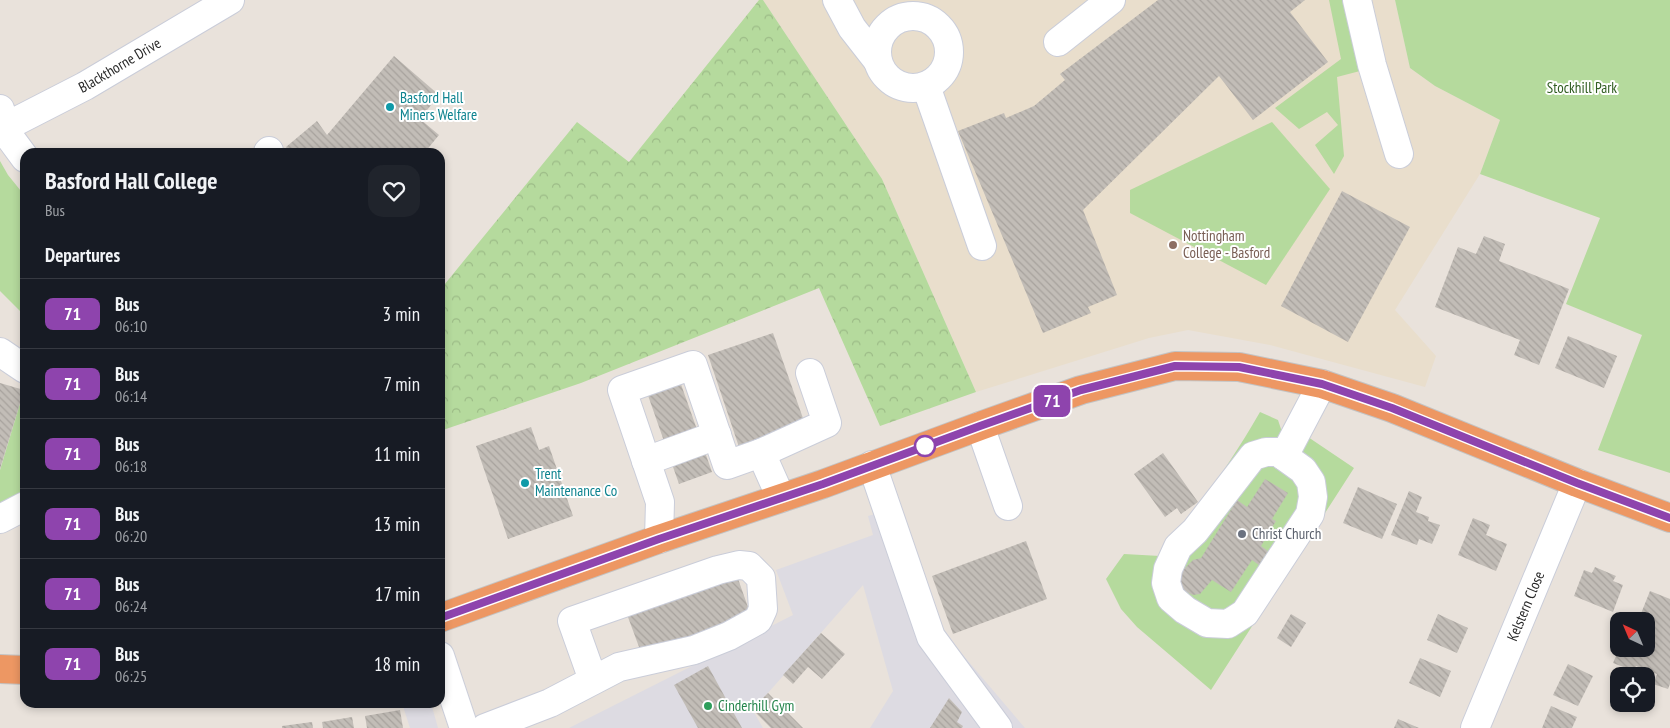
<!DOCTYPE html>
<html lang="en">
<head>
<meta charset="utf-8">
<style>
	body { margin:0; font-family:"PT Sans Narrow",sans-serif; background:#20242c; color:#f1f3f6; height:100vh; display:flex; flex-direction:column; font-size:19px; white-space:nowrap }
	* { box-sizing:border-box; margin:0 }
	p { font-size:16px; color:#9ea1a6 }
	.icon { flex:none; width:28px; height:28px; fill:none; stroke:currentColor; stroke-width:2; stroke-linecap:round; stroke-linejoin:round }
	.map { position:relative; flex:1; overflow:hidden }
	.sheet { position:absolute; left:20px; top:148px; width:425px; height:560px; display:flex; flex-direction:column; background:#171b24; border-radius:15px; box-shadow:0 2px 8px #0003 }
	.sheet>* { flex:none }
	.badge { padding:0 10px; border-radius:8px; font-size:18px; line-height:32px }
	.needle { width:32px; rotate:316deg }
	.fabs { position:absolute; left:1610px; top:612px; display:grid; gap:10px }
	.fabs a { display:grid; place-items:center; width:45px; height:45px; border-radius:10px; background:#171b24; box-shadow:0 2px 8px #0003; font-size:25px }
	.map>.badge { position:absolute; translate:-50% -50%; box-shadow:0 0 0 2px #fff }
	h2 { padding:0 25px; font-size:19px; line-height:45px }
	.round { display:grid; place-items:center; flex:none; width:52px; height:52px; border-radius:15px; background:#20242c }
	.summary { display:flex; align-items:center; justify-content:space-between; height:85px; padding:0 25px }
	h1 { font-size:24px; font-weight:800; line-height:38px }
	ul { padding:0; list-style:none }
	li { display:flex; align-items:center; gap:15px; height:70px; padding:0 25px; border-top:1px solid #363941 }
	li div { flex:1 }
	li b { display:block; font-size:19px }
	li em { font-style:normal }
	li .badge { min-width:55px; font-weight:700; text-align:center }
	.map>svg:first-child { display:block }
</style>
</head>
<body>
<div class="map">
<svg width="1670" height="728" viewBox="0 0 1670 728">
	<defs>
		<pattern id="forest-crowns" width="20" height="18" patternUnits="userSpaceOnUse" patternTransform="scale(1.25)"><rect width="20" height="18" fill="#b5da9d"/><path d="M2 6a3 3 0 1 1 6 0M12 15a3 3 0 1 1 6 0" fill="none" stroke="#9cbb87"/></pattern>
		<pattern id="building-back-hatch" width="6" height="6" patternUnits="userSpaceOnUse" patternTransform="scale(1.25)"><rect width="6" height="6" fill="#c2bdb7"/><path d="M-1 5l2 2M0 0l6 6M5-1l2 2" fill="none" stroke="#a7a29d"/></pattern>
	</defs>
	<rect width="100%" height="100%" fill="#e9e2db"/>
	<g fill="#dddbe2">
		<polygon points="899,507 940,628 1025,728 870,728 893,691 863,585 768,693 752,709 763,728 569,728 793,615 776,570 873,535 868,516"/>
		<polygon points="402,703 431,703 438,728 410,728"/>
	</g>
	<polygon fill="#e9decc" points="763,0 1395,0 1410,68 1435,86 1500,120 1480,174 1395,310 1436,356 1425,387 1270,345 1188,330 1149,338 976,392 882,179"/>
	<g fill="#b5da9d">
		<polygon points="1329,0 1344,0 1360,71 1337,77 1344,156 1334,174 1315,145 1338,125 1327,112 1299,129 1275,108 1341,59"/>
		<polygon points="1395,0 1670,0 1670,473 1598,450 1642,335 1566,304 1600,218 1480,174 1500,120 1435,86 1410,68"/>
		<polygon points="1272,122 1330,189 1266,285 1130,213 1130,190"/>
		<polygon points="0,161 8,175 25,196 25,316 0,291"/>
		<polygon points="24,390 25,490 0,505 0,470"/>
		<path d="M1260,412L1278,420L1282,432L1308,437L1354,468L1211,690L1137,627L1121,609L1106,579L1124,554L1160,556C1198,509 1230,464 1260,412Z"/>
	</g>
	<polygon fill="url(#forest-crowns)" points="759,0 763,0 882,179 976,392 880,426 819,288 581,383 440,431 440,290 577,122 629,162"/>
	<g fill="url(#building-back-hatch)">
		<polygon points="1158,0 1305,0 1290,12 1328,62 1253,120 1219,76 1083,210 1117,295 1088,307 1091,313 1043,333 958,131 1004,113 1006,118 1034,106 1065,80 1060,74"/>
		<polygon points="394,56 439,95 420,119 439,135 425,152 289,152 286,147 317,121 327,135"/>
		<polygon points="1342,191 1410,227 1348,342 1281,306"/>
		<polygon points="1484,236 1505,244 1499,261 1569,289 1539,365 1514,355 1520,340 1435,307 1458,247 1476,254"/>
		<polygon points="773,333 805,424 739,447 708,355"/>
		<polygon points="1568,336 1617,356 1604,388 1555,368"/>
		<polygon points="677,373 712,472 679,484 644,384"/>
		<polygon points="0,383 24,390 0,469"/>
		<polygon points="531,427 539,450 549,446 573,516 508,539 476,446"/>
		<polygon points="1163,453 1198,502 1181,514 1177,508 1165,517 1134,474"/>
		<polygon points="1265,479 1288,493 1272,519 1276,521 1261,546 1268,551 1259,565 1252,560 1231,592 1212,580 1200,594 1193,595 1184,591 1180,583 1180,576 1183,570 1193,560 1201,558 1237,500 1247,507"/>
		<polygon points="1358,487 1397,504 1382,539 1343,523"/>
		<polygon points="1409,491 1422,497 1416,512 1429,517 1428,521 1440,525 1432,544 1419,539 1417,545 1391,535"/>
		<polygon points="1473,518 1490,525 1486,535 1507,544 1496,571 1458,555"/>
		<polygon points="1026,541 1047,599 953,634 932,576"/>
		<polygon points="1595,567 1616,576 1613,581 1623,585 1613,612 1574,596 1584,570 1592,573"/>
		<polygon points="736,573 749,610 746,619 642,655 625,609"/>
		<polygon points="1650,591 1670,599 1670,684 1668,689 1653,684 1657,674 1636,666 1634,671 1613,663 1619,649 1646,649 1646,621 1638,621"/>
		<polygon points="1291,614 1306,623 1291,647 1277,638"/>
		<polygon points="1438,614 1468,628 1457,653 1427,640"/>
		<polygon points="821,633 845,654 822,679 808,667 793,684 783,675"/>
		<polygon points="1420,658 1451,671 1440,697 1409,683"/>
		<polygon points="1568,664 1593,676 1578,706 1553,695"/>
		<polygon points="708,666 742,728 698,728 674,685"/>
		<polygon points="768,693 803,728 771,728 752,709"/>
		<polygon points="949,698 962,712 957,722 963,726 962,728 930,728"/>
		<polygon points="1551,706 1577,717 1572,728 1542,728"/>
		<polygon points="400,710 403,728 367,728 365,716"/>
		<polygon points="352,717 354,728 323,728 322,722"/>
		<polygon points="1398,719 1419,728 1394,728"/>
		<polygon points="312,722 313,728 282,728 282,726"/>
	</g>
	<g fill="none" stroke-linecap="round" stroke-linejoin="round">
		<defs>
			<g id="minor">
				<polyline points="837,0 852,28 877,60"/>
				<polyline points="1357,0 1372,65 1399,154"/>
				<circle cx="913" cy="52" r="36"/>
				<polyline points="1058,42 1111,0"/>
				<polyline points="926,86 982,246"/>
				<polyline points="0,109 11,139 25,158"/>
				<path id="s1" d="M7,126L85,86L230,0"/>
				<polyline points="268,152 269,151"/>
				<polyline points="0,352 25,369"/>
				<polyline points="980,426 1008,506"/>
				<polygon points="1266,452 1278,452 1303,470 1311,482 1313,497 1310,514 1245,613 1228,624 1207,623 1185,610 1171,598 1166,583 1168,569 1178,547 1195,531 1253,456"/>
				<polyline points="761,453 781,498"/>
				<polyline points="1284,456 1322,384"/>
				<polyline points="646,461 717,435"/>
				<polyline points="872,465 931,637 998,728"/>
				<polyline points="0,519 25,506"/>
				<polyline points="659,539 660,502 622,390 693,365 727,465 761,453 827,423 810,373"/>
				<polyline points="440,656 464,728"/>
				<polyline points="485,728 550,703 619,667 694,650 729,636 758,620 763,609 761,578 749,566 739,565 718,570 572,621 593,680"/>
				<path id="s2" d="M1475,728L1577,483"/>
			</g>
			<g id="highway">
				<polyline points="440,618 659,539 823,484 980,426 1081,390 1175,366 1239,367 1322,384 1392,408 1577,483 1670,518"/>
				<polyline points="0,669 25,670"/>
			</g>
		</defs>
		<use href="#minor" stroke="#cacdd9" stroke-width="30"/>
		<use href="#highway" stroke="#c3c3c3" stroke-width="30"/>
		<use href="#minor" stroke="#fff" stroke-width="28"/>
		<use href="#highway" stroke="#ed9763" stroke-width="28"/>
	</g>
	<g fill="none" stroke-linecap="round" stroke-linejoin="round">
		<defs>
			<polyline id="line" points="440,618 659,539 823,484 980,426 1081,390 1175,366 1239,367 1322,384 1392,408 1577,483 1670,518"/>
		</defs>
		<use href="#line" stroke="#fff" stroke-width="11"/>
		<use href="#line" stroke="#8e44ad" stroke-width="8"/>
	</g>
	<g fill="#0f9aa8" stroke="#fff" stroke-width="2">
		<circle cx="390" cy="107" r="5"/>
		<circle cx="525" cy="483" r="5"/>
	</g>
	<circle fill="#8d6e63" stroke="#fff" stroke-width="2" cx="1173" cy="245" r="5"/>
	<circle fill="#fff" stroke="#8e44ad" stroke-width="2.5" cx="925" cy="446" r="10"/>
	<circle fill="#6b7280" stroke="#fff" stroke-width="2" cx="1242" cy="534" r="5"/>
	<circle fill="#2e9e5b" stroke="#fff" stroke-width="2" cx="708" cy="706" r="5"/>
	<g text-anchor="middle" stroke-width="4" stroke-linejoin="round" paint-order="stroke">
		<g font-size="15" fill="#282828" stroke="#fff">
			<text dy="5" stroke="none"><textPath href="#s1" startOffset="128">Blackthorne Drive</textPath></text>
			<text dy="5" stroke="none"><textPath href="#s2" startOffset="132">Kelstern Close</textPath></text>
		</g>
		<g font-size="15" fill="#305d21" stroke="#fff">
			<text x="1582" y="93">Stockhill Park</text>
		</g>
		<g font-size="15" fill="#0d838f" stroke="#fff" text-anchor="start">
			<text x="400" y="103">Basford Hall<tspan x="400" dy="17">Miners Welfare</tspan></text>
			<text x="535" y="479">Trent<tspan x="535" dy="17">Maintenance Co</tspan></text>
		</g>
		<g font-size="15" fill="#785e54" stroke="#fff" text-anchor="start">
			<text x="1183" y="241">Nottingham<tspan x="1183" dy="17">College - Basford</tspan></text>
		</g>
		<g font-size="15" fill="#5b616d" stroke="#fff" text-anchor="start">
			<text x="1252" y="539">Christ Church</text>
		</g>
		<g font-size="15" fill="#27864d" stroke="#fff" text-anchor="start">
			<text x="718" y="711">Cinderhill Gym</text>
		</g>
	</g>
</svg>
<div class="fabs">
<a><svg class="needle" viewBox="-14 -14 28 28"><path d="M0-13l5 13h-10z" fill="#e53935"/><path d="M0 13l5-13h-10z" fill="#9ea1a6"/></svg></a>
<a><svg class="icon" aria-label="locate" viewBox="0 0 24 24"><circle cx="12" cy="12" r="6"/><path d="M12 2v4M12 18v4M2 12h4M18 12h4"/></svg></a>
</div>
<b class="badge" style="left:1052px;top:401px;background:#8e44ad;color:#fff">71</b>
<section class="sheet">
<div class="summary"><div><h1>Basford Hall College</h1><p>Bus</p></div><a class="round"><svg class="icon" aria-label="heart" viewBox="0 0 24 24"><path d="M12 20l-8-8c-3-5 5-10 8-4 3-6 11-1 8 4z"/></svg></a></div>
<h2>Departures</h2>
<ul>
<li><span class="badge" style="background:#8e44ad;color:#fff">71</span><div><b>Bus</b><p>06:10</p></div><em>3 min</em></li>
<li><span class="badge" style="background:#8e44ad;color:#fff">71</span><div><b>Bus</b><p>06:14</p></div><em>7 min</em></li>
<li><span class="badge" style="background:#8e44ad;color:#fff">71</span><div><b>Bus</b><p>06:18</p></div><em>11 min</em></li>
<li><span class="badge" style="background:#8e44ad;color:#fff">71</span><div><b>Bus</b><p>06:20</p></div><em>13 min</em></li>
<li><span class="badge" style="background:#8e44ad;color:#fff">71</span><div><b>Bus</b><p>06:24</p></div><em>17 min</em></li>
<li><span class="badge" style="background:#8e44ad;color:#fff">71</span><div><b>Bus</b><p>06:25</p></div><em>18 min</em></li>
</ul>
</section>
</div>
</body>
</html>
